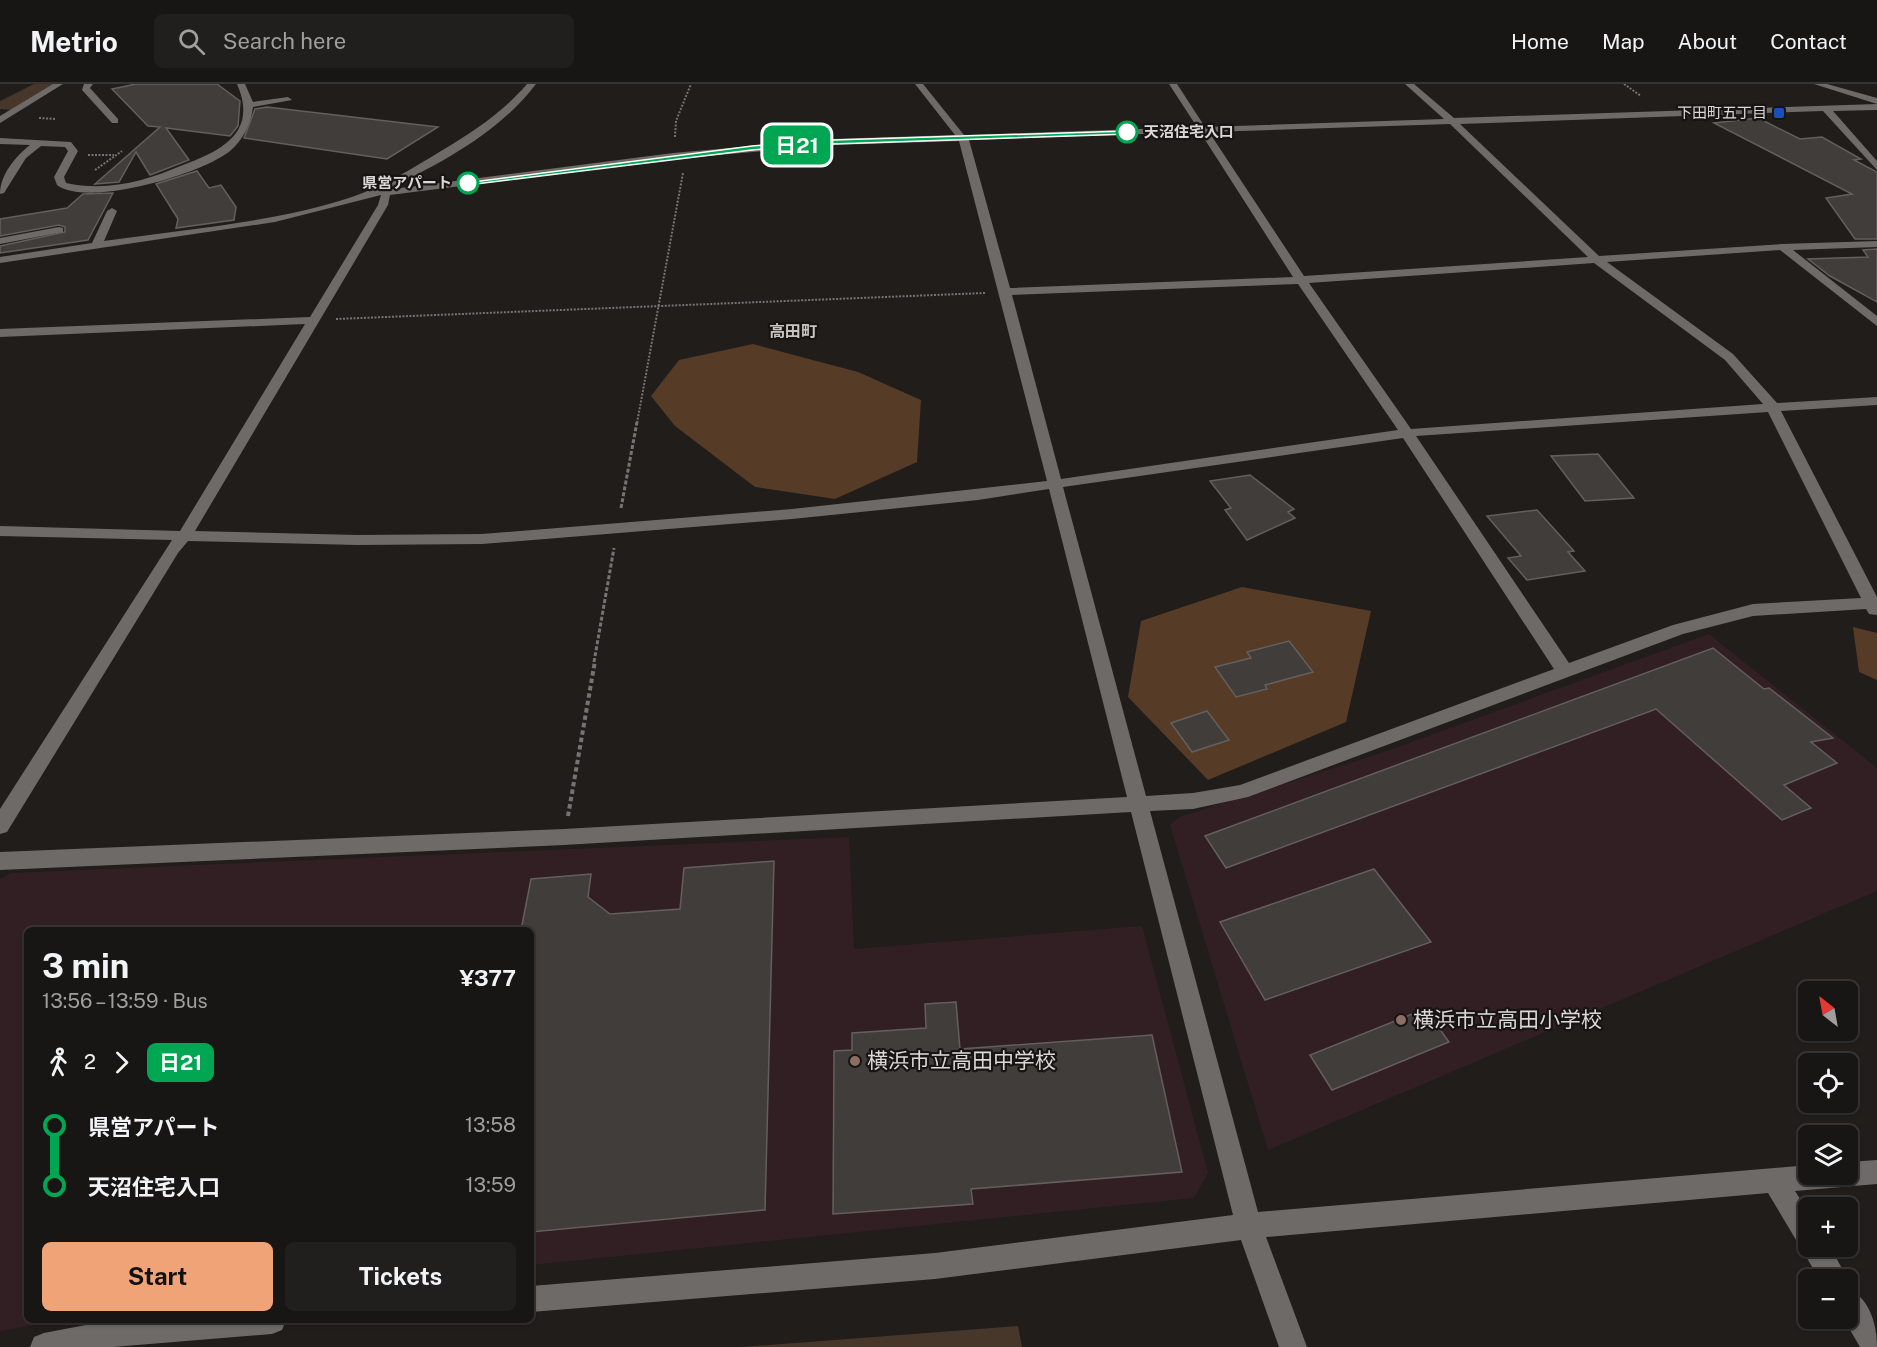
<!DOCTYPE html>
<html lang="en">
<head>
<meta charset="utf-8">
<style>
	body { margin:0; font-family:"Public Sans","Noto Sans JP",sans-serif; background:#211f1d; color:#f1f3f6; height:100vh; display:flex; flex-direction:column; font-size:22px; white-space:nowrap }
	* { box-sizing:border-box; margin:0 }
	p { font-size:20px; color:#9f9fa0 }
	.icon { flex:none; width:33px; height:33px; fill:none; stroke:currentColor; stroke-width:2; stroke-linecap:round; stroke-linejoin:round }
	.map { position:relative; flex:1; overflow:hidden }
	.details { position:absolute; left:24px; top:843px; width:510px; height:396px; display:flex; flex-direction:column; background:#181614; border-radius:9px; box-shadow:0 2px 4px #0004,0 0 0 2px #363534 }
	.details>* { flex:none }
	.badge { padding:0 12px; border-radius:9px; font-size:21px; line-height:39px }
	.needle { width:39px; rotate:329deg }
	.buttons { position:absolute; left:1798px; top:897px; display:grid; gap:12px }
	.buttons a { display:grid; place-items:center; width:60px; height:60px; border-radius:9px; background:#181614; box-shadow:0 2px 4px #0004,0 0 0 2px #363534; font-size:30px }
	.map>.badge { position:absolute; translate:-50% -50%; box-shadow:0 0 0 3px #fff }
	.legs { display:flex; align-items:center; gap:9px; height:66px; padding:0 18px; font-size:20px }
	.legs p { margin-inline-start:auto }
	.overview { display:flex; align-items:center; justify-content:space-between; height:102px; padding:0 18px }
	h1 { font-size:33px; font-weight:700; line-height:45px }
	.action { display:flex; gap:12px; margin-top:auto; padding:12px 18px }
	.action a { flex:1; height:69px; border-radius:9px; background:#efa376; color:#111; font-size:24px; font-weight:700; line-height:69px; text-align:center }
	.action a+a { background:#211f1d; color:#f1f3f6 }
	ul { padding:0 18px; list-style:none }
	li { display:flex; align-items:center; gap:21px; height:60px; font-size:22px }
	li i { display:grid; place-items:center; width:9px; height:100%; margin:0 8px; background:currentColor }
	li i::after { content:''; width:15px; height:15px; margin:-8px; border:4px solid; border-radius:50%; background:#181614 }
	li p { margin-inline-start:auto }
	li:first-child i { background:linear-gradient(#0000 50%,currentColor 0) }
	li:last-child i { background:linear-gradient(currentColor 50%,#0000 0) }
	header { display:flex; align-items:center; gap:36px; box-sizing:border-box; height:84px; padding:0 30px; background:#181614; border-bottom:2px solid #363534 }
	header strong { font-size:28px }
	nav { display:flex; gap:33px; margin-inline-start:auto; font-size:21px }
	.search { width:420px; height:54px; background:#211f1d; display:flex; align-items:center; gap:15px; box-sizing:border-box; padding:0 21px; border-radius:9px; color:#9f9fa0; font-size:22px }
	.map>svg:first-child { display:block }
</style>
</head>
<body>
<header>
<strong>Metrio</strong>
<div class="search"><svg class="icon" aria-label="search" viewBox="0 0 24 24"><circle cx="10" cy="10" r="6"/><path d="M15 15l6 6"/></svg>Search here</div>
<nav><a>Home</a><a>Map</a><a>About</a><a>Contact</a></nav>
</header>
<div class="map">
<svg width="1877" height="1263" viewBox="0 0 1877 1263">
	<rect width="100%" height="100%" fill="#201d1b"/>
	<g fill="#321f23">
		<polygon points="1709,550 1877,684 1877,807 1268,1066 1170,741 1179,733 1381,669"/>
		<polygon points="849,753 854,865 1142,842 1208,1089 1194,1114 531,1181 531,846 27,846 27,1236 65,1236 0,1247 0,795 11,789"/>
	</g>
	<g fill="#47362a">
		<polygon points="34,0 58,0 12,26 0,25 0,17"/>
		<polygon points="1018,1242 1022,1263 742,1263"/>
	</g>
	<g fill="#563b27">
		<polygon points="753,260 858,288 921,316 917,378 835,415 755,403 675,342 651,312 679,276"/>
		<polygon points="1242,503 1371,527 1346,638 1208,696 1128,613 1141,537"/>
		<polygon points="1853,543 1877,549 1877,596 1859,588"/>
	</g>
	<g fill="#413d3b" stroke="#645f5d" stroke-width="1.5">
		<polygon points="136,0 217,0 240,17 238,42 230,52 166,44 189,76 150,91 136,68 119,98 95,100 160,43 148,42 112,5"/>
		<polygon points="267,23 438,43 387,75 244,54 255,25"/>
		<polygon points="1758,34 1800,55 1822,53 1861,75 1854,76 1877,88 1877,155 1855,155 1826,114 1852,110 1714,39"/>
		<polygon points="197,87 209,104 221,101 236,123 234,136 176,144 178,135 156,100"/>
		<polygon points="113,109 88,156 0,169 0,162 65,148 65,143 59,141 0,152 0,135 67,124 83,110"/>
		<polygon points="1877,165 1877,218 1830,192 1808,175 1868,173 1863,166"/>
		<polygon points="1598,370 1634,414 1585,417 1551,372"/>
		<polygon points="1250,391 1294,425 1288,428 1295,434 1247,456 1225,426 1231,424 1210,397"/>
		<polygon points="1537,426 1574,467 1568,468 1585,487 1527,496 1508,474 1521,472 1487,432"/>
		<polygon points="1289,557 1313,588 1265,601 1267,605 1236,613 1215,583 1251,574 1247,568"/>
		<polygon points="1713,564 1764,605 1769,604 1833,654 1811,658 1837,679 1784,701 1811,724 1782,736 1656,625 1226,784 1205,752"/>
		<polygon points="1207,627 1229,656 1192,668 1171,639"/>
		<polygon points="774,777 765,1126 531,1148 531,846 521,846 531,795 591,790 588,813 610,830 680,825 684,784"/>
		<polygon points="1374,785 1431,858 1265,916 1220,838"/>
		<polygon points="956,918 960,965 1152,951 1182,1088 971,1105 973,1120 833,1130 834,967 852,966 852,949 926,944 925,920"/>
		<polygon points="1425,925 1449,958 1332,1006 1310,971"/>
	</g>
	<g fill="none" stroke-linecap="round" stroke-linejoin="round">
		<g stroke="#767472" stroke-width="2" stroke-dasharray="2 1.5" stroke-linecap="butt">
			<polyline points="1624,0 1641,12"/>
			<polyline points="39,34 56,35"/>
			<polyline points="675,53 676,37 691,0"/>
			<polyline points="88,71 114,71"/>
			<polyline points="95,86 122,67"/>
			<polyline points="336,235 985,209"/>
			<polyline points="637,339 683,89"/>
		</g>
		<g stroke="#767472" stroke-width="3" stroke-dasharray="4 2" stroke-linecap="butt">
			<polyline points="621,424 637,338"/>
			<polyline points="594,578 614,464"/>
		</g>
		<polyline stroke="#767472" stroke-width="4" stroke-dasharray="4.5 3" stroke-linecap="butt" points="568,732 595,577"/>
		<g fill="#6e6a67" fill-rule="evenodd">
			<polygon points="53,0 63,0 0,39 0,32"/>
			<polygon points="84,0 93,0 90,4 118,35 118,39 112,39 82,6"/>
			<path d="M237,0H245L253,18L288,13L292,16L253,23C251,40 243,56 230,67C202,90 88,124 57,101L54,93L68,67L65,63L41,62L26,74L4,109L0,110C0,91 15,73 30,61L0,60V54L71,58L78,67L64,93L66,99C108,108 145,97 183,81C223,66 258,48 237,0Z"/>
			<path d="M527,0H536C500,48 439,81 385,106L673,69L833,55L955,51L915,0H923L964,51L1197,43L1169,0H1177L1205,43L1444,35L1405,0H1414L1454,34L1877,20V26L1833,27L1877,77V86L1823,27L1460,40L1599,172L1782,160L1877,157V163L1793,166L1877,232V242L1780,166L1607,178L1733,270L1777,319L1877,313V321L1781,327L1877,513V531L1869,530L1866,525L1753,532L1683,550L1248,713L1193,725L1150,727L1258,1128L1809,1081V1090H1848V1078L1877,1076V1100L1795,1107L1809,1129V1162H1830L1848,1196V1197L1820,1196L1768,1109L1266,1153L1307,1263H1279L1241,1156L935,1195L531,1228V1202L935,1169L1233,1131L1131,728L564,761L0,786V768L564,745L1127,713L1049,405L978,416L792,435L482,460L358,461L188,457L178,469L7,748L0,750V725L172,456L0,452V442L180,447L305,240L0,253V245L310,233L378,121L381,111L275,138L0,179V173L92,159L107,127L112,124L117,127L104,157C186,145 273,139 352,113C384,102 413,84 441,67C473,48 503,28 527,0ZM1450,40L1588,173L1304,192L1209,48ZM1200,48L1293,193L1010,204L969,56ZM959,57L1047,397L792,425L482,450L358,451L195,447L388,121L390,111L673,75L833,61ZM1594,179L1725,276L1763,320L1411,345L1309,199ZM1298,200L1398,346L1061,395L1012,211ZM1768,328L1861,514L1753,520L1673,541L1569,579L1416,352ZM1403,354L1554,585L1240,701L1193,709L1146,712L1063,403Z"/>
			<polygon points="1814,0 1827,0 1877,14 1877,20"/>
			<polygon points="59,143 63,144 63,148 0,160 0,154"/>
			<path d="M1848,1205C1870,1214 1877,1241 1877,1263H1860L1843,1234H1848Z"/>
			<polygon points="112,1236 286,1236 282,1246 272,1250 113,1263 30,1263 34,1253 44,1249"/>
		</g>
	</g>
	<polygon fill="#00a651" stroke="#fff" stroke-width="1.5" points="1127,47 1129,50 833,60 752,66 468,101 465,99 752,62 833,56"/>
	<rect fill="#1a4fb4" stroke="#171412" stroke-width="2" x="1773" y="23" width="12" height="12" rx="3"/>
	<g fill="#fff" stroke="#00a651" stroke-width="3">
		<circle cx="1127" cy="48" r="10"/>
		<circle cx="468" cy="99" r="10"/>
	</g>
	<g fill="#8d6e63" stroke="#171412" stroke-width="2">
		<circle cx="1401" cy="936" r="6"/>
		<circle cx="855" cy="977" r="6"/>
	</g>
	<g text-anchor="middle" stroke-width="4.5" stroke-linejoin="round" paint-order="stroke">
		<g font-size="15" fill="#dbd9d8" stroke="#171412" text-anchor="end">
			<text x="1767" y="34">下田町五丁目</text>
		</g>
		<g font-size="15" font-weight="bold" fill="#dbd9d8" stroke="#171412" text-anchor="start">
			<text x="1144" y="53">天沼住宅入口</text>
			<text x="452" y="104" text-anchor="end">県営アパート</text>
		</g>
		<g font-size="16" font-weight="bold" fill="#c9c4c1" stroke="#171412">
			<text x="793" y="253">高田町</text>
		</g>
		<g font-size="21" fill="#dbd9d8" stroke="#171412" text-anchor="start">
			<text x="1413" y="943">横浜市立高田小学校</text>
			<text x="867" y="984">横浜市立高田中学校</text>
		</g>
	</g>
</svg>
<div class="buttons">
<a><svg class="needle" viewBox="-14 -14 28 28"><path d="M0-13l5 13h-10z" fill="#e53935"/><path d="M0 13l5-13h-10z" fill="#9f9fa0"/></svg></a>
<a><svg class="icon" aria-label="locate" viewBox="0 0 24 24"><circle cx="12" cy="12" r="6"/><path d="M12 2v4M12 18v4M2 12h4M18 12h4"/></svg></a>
<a><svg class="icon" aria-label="layers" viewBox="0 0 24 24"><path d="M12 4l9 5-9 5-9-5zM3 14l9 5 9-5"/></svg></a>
<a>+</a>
<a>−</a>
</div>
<b class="badge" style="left:797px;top:61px;background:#00a651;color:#fff">日21</b>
<section class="details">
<div class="overview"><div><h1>3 min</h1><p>13:56 – 13:59 · Bus</p></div><b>¥377</b></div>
<div class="legs"><svg class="icon" aria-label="walk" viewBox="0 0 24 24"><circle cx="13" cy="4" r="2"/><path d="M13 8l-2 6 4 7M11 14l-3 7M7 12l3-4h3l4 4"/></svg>2<svg class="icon" aria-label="forward" viewBox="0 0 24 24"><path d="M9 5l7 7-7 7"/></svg><b class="badge" style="background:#00a651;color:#fff">日21</b></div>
<ul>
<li><i style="color:#00a651"></i><b>県営アパート</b><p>13:58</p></li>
<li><i style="color:#00a651"></i><b>天沼住宅入口</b><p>13:59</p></li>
</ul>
<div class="action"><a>Start</a><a>Tickets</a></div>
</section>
</div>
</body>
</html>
